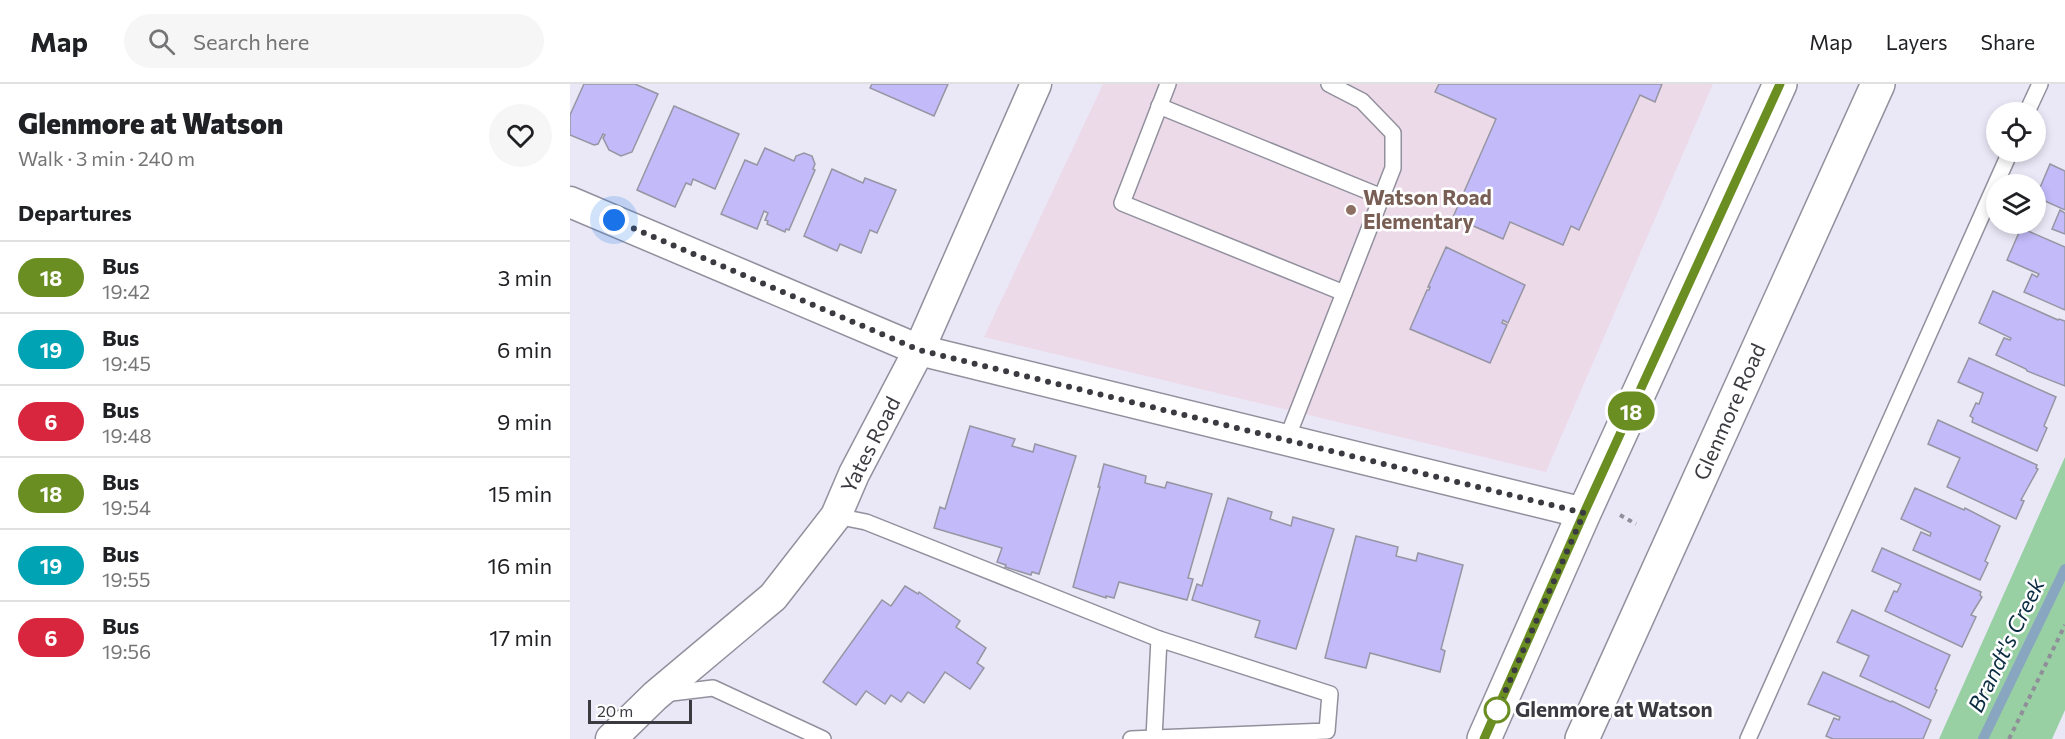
<!DOCTYPE html>
<html lang="en">
<head>
<meta charset="utf-8">
<style>
	body { margin:0; font-family:Commissioner,sans-serif; background:#f6f6f6; color:#202124; height:100vh; display:flex; flex-direction:column; font-size:22px; white-space:nowrap }
	* { box-sizing:border-box; margin:0 }
	p { font-size:20px; color:#757577 }
	.icon { flex:none; width:33px; height:33px; fill:none; stroke:currentColor; stroke-width:2; stroke-linecap:round; stroke-linejoin:round }
	.map { position:relative; flex:1; overflow:hidden }
	.details { display:flex; flex-direction:column; background:#fff; width:570px }
	.details>* { flex:none }
	.badge { padding:0 12px; border-radius:20px; font-size:21px; line-height:39px }
	.buttons { position:absolute; left:1416px; top:18px; display:grid; gap:12px }
	.buttons a { display:grid; place-items:center; width:60px; height:60px; border-radius:50%; background:#fff; box-shadow:0 3px 9px #0003; font-size:30px }
	.scale { position:absolute; left:18px; bottom:15px; width:104px; box-sizing:border-box; padding-left:6px; border:3px solid #3b3a40; border-top:0; font-size:16px; line-height:21px; white-space:nowrap; color:#3b3a40; -webkit-text-stroke:4px #fff; paint-order:stroke }
	.you { position:absolute; width:30px; height:30px; margin:-15px; border:4px solid #fff; border-radius:50%; background:#1a73e8; box-shadow:0 0 0 9px #1a73e833 }
	.map>.badge { position:absolute; translate:-50% -50%; box-shadow:0 0 0 3px #fff }
	h2 { padding:0 18px; font-size:22px; line-height:54px }
	.round { display:grid; place-items:center; flex:none; width:63px; height:63px; border-radius:32px; background:#f6f6f6 }
	.overview { display:flex; align-items:center; justify-content:space-between; height:102px; padding:0 18px }
	h1 { font-size:28px; font-weight:800; line-height:45px }
	ul { padding:0; list-style:none }
	li { display:flex; align-items:center; gap:18px; height:72px; padding:0 18px; border-top:2px solid #e0e0e0 }
	li div { flex:1 }
	li b { display:block; font-size:22px }
	li em { font-style:normal }
	li .badge { min-width:66px; font-weight:700; text-align:center }
	header { display:flex; align-items:center; gap:36px; box-sizing:border-box; height:84px; padding:0 30px; background:#fff; border-bottom:2px solid #e0e0e0 }
	header strong { font-size:28px }
	nav { display:flex; gap:33px; margin-inline-start:auto; font-size:21px }
	.search { width:420px; height:54px; background:#f6f6f6; display:flex; align-items:center; gap:15px; box-sizing:border-box; padding:0 21px; border-radius:33px; color:#757577; font-size:22px }
	main { display:flex; flex:1; min-height:0 }
	.map>svg:first-child { display:block }
</style>
</head>
<body>
<header>
<strong>Map</strong>
<div class="search"><svg class="icon" aria-label="search" viewBox="0 0 24 24"><circle cx="10" cy="10" r="6"/><path d="M15 15l6 6"/></svg>Search here</div>
<nav><a>Map</a><a>Layers</a><a>Share</a></nav>
</header>
<main>
<section class="details">
<div class="overview"><div><h1>Glenmore at Watson</h1><p>Walk · 3 min · 240 m</p></div><a class="round"><svg class="icon" aria-label="heart" viewBox="0 0 24 24"><path d="M12 20l-8-8c-3-5 5-10 8-4 3-6 11-1 8 4z"/></svg></a></div>
<h2>Departures</h2>
<ul>
<li><span class="badge" style="background:#6b8e23;color:#fff">18</span><div><b>Bus</b><p>19:42</p></div><em>3 min</em></li>
<li><span class="badge" style="background:#00a3b4;color:#fff">19</span><div><b>Bus</b><p>19:45</p></div><em>6 min</em></li>
<li><span class="badge" style="background:#d7263d;color:#fff">6</span><div><b>Bus</b><p>19:48</p></div><em>9 min</em></li>
<li><span class="badge" style="background:#6b8e23;color:#fff">18</span><div><b>Bus</b><p>19:54</p></div><em>15 min</em></li>
<li><span class="badge" style="background:#00a3b4;color:#fff">19</span><div><b>Bus</b><p>19:55</p></div><em>16 min</em></li>
<li><span class="badge" style="background:#d7263d;color:#fff">6</span><div><b>Bus</b><p>19:56</p></div><em>17 min</em></li>
</ul>
</section>
<div class="map">
<svg width="1495" height="655" viewBox="0 0 1495 655">
	<rect width="100%" height="100%" fill="#eae8f7"/>
	<polygon fill="#eddae9" points="533,0 1143,0 976,388 414,253"/>
	<polygon fill="#98cfa3" points="1495,373 1495,626 1482,655 1369,655"/>
	<g fill="none" stroke-linecap="round" stroke-linejoin="round">
		<polyline stroke="#89a6c0" stroke-width="10" points="1413,655 1495,485"/>
	</g>
	<g fill="#c2baf9" stroke="#9695a2" stroke-width="1.5">
		<polygon points="14,0 65,0 88,10 62,68 51,72 39,66 33,54 35,51 33,50 28,60 24,61 0,51 0,31"/>
		<polygon points="302,0 378,0 364,32 300,4"/>
		<polygon points="869,0 1092,0 1085,18 1070,11 1009,146 1001,142 993,161 940,138 933,155 883,133 926,35 865,8"/>
		<polygon points="104,22 169,50 145,105 123,95 121,101 116,99 105,123 67,106"/>
		<polygon points="195,64 224,77 226,72 234,69 242,72 245,80 243,85 245,86 219,146 216,145 215,148 197,140 198,137 195,136 198,129 194,127 187,145 151,130 175,76 187,81"/>
		<polygon points="1480,80 1495,87 1495,126 1466,113"/>
		<polygon points="262,85 293,99 295,94 326,106 307,149 300,146 291,169 270,160 267,167 234,152"/>
		<polygon points="1490,126 1495,129 1495,150 1482,145"/>
		<polygon points="1451,144 1495,163 1495,226 1454,208 1462,190 1467,193 1469,190 1437,176"/>
		<polygon points="876,163 955,201 938,239 933,236 932,239 937,241 920,279 840,245 857,206 859,206 860,203 858,203"/>
		<polygon points="1423,207 1488,236 1489,235 1495,237 1495,302 1457,287 1456,285 1426,271 1434,254 1440,256 1441,254 1409,239"/>
		<polygon points="1399,274 1486,313 1474,342 1477,344 1467,367 1402,338 1403,334 1400,332 1406,319 1409,320 1413,309 1388,298"/>
		<polygon points="1368,336 1467,381 1466,384 1468,385 1451,416 1454,417 1446,435 1377,403 1390,374 1358,360"/>
		<polygon points="400,342 445,355 442,362 463,368 465,360 506,372 469,490 462,488 461,491 435,483 436,481 427,478 432,464 364,444 370,423 375,425"/>
		<polygon points="534,380 576,392 575,399 595,404 597,398 642,410 618,494 623,495 617,516 549,498 544,514 536,512 536,514 503,503 530,403 528,403"/>
		<polygon points="1345,404 1394,426 1395,424 1430,442 1415,477 1418,479 1410,496 1343,466 1351,448 1360,452 1361,449 1331,435"/>
		<polygon points="658,414 702,428 700,435 721,442 723,433 764,445 726,565 685,553 690,537 622,516 627,500 632,502"/>
		<polygon points="786,452 828,463 826,472 846,477 848,469 893,481 871,565 875,567 870,588 800,569 796,584 755,574"/>
		<polygon points="1312,464 1411,508 1410,511 1412,513 1401,531 1406,533 1392,563 1315,527 1324,507 1327,508 1331,500 1302,487"/>
		<polygon points="335,502 348,510 349,508 390,537 386,543 416,564 407,579 414,584 400,605 375,588 354,619 338,608 331,618 321,611 315,620 296,607 286,621 253,598 312,516 321,522"/>
		<polygon points="1282,526 1380,571 1365,605 1367,606 1359,624 1290,592 1299,572 1267,558"/>
		<polygon points="1253,588 1321,618 1322,617 1361,636 1353,655 1263,655 1256,652 1264,634 1269,636 1270,633 1238,620"/>
	</g>
	<g fill="none" stroke-linecap="round" stroke-linejoin="round">
		<defs>
			<g id="lane">
				<polyline points="598,0 552,119 774,209"/>
				<polyline points="589,22 812,113"/>
				<polyline points="1457,28 1470,0"/>
				<polyline points="716,357 823,84 823,49 792,17 759,0"/>
				<polyline points="266,432 296,438 589,555 760,610 757,647 561,655"/>
				<polyline points="93,610 143,604 253,655"/>
				<polyline points="584,654 589,555"/>
				<polyline points="1178,655 1440,68"/>
			</g>
			<g id="street">
				<polyline points="0,118 349,266 1014,429"/>
				<polyline points="41,655 85,612 203,513 266,432 284,390 349,266 466,0"/>
			</g>
			<g id="secondary">
				<polyline points="914,655 1014,429 1210,0"/>
				<polyline points="1012,655 1308,0"/>
			</g>
		</defs>
		<use href="#lane" stroke="#91909d" stroke-width="18"/>
		<use href="#street" stroke="#91909d" stroke-width="33"/>
		<use href="#secondary" stroke="#91909d" stroke-width="36"/>
		<g stroke="#908e99" stroke-width="4" stroke-dasharray="4.5 4.5" stroke-linecap="butt">
			<polyline points="1050,431 1066,440"/>
			<polyline points="1439,655 1495,541"/>
		</g>
		<use href="#lane" stroke="#fff" stroke-width="15"/>
		<use href="#street" stroke="#fff" stroke-width="30"/>
		<use href="#secondary" stroke="#fff" stroke-width="33"/>
	</g>
	<g fill="none" stroke-linecap="round" stroke-linejoin="round">
		<defs>
			<polyline id="line" points="914,655 1014,429 1210,0"/>
		</defs>
		<use href="#line" stroke="#fff" stroke-width="14"/>
		<use href="#line" stroke="#6b8e23" stroke-width="9"/>
		<polyline stroke="#3b3a40" stroke-width="6" stroke-dasharray="0 10.8" points="44,136 349,266 1014,429 927,626"/>
	</g>
	<circle fill="#8d6e63" stroke="#fff" stroke-width="2" cx="781" cy="126" r="6"/>
	<circle fill="#fff" stroke="#6b8e23" stroke-width="3" cx="927" cy="626" r="12"/>
	<g text-anchor="middle" stroke-width="5" stroke-linejoin="round" paint-order="stroke">
		<g font-size="21" font-weight="bold" fill="#785e54" stroke="#fff" text-anchor="start">
			<text x="793" y="121">Watson Road<tspan x="793" dy="24">Elementary</tspan></text>
		</g>
		<g font-size="21" fill="#3b3a40" stroke="#fff">
			<text transform="translate(1160 328) rotate(-66)" y="7">Glenmore Road</text>
			<text transform="translate(301 361) rotate(-63)" y="7">Yates Road</text>
		</g>
		<g font-size="21" font-weight="bold" fill="#3b3a40" stroke="#fff" text-anchor="start">
			<text x="945" y="633">Glenmore at Watson</text>
		</g>
		<g font-size="22" font-style="italic" fill="#0a2c42" stroke="#fff">
			<text transform="translate(1436 561) rotate(-64)" y="8">Brandt's Creek</text>
		</g>
	</g>
</svg>
<div class="buttons">
<a><svg class="icon" aria-label="locate" viewBox="0 0 24 24"><circle cx="12" cy="12" r="6"/><path d="M12 2v4M12 18v4M2 12h4M18 12h4"/></svg></a>
<a><svg class="icon" aria-label="layers" viewBox="0 0 24 24"><path d="M12 4l9 5-9 5-9-5zM3 14l9 5 9-5"/></svg></a>
</div>
<div class="scale">20 m</div>
<div class="you" style="left:44px;top:136px"></div>
<b class="badge" style="left:1061px;top:327px;background:#6b8e23;color:#fff">18</b>
</div>
</main>
</body>
</html>
